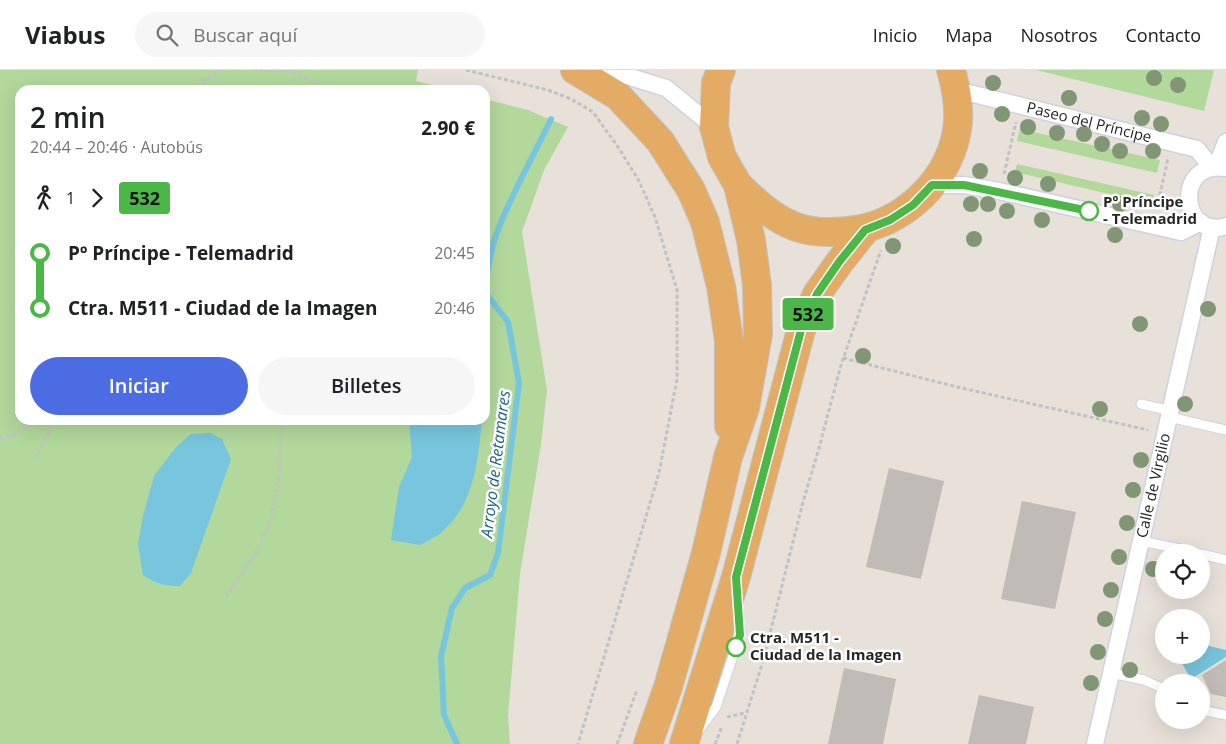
<!DOCTYPE html>
<html lang="es">
<head>
<meta charset="utf-8">
<style>
	body { margin:0; font-family:"Open Sans",sans-serif; background:#f6f6f6; color:#202124; height:100vh; display:flex; flex-direction:column; font-size:19px; white-space:nowrap }
	* { box-sizing:border-box; margin:0 }
	p { font-size:16px; color:#757577 }
	.icon { flex:none; width:28px; height:28px; fill:none; stroke:currentColor; stroke-width:2; stroke-linecap:round; stroke-linejoin:round }
	.map { position:relative; flex:1; overflow:hidden }
	.sheet { position:absolute; left:15px; top:15px; width:475px; height:340px; display:flex; flex-direction:column; background:#fff; border-radius:15px; box-shadow:0 5px 20px #0002 }
	.sheet>* { flex:none }
	.badge { padding:0 10px; border-radius:4px; font-size:18px; line-height:32px }
	.controls { position:absolute; left:1155px; top:474px; display:grid; gap:10px }
	.controls a { display:grid; place-items:center; width:55px; height:55px; border-radius:50%; background:#fff; box-shadow:0 5px 20px #0002; font-size:25px }
	.map>.badge { position:absolute; translate:-50% -50%; box-shadow:0 0 0 2px #fff }
	.legs { display:flex; align-items:center; gap:8px; height:55px; padding:0 15px; font-size:16px }
	.legs p { margin-inline-start:auto }
	.summary { display:flex; align-items:center; justify-content:space-between; height:85px; padding:0 15px }
	h1 { font-size:28px; font-weight:600; line-height:38px }
	.primary-button { display:flex; gap:10px; margin-top:auto; padding:10px 15px }
	.primary-button a { flex:1; height:58px; border-radius:30px; background:#4b6ce3; color:#fff; font-size:20px; font-weight:600; line-height:58px; text-align:center }
	.primary-button a+a { background:#f6f6f6; color:#202124 }
	ul { padding:0 15px; list-style:none }
	li { display:flex; align-items:center; gap:18px; height:55px; font-size:19px }
	li i { display:grid; place-items:center; width:8px; height:100%; margin:0 6px; background:currentColor }
	li i::after { content:''; width:12px; height:12px; margin:-6px; border:4px solid; border-radius:50%; background:#fff }
	li p { margin-inline-start:auto }
	li:first-child i { background:linear-gradient(#0000 50%,currentColor 0) }
	li:last-child i { background:linear-gradient(currentColor 50%,#0000 0) }
	header { display:flex; align-items:center; gap:30px; box-sizing:border-box; height:70px; padding:0 25px; background:#fff; border-bottom:1px solid #e0e0e0 }
	header strong { font-size:24px }
	nav { display:flex; gap:28px; margin-inline-start:auto; font-size:18px }
	.search { width:350px; height:45px; background:#f6f6f6; display:flex; align-items:center; gap:12px; box-sizing:border-box; padding:0 18px; border-radius:28px; color:#757577; font-size:19px }
	.map>svg:first-child { display:block }
</style>
</head>
<body>
<header>
<strong>Viabus</strong>
<div class="search"><svg class="icon" aria-label="search" viewBox="0 0 24 24"><circle cx="10" cy="10" r="6"/><path d="M15 15l6 6"/></svg>Buscar aquí</div>
<nav><a>Inicio</a><a>Mapa</a><a>Nosotros</a><a>Contacto</a></nav>
</header>
<div class="map">
<svg width="1226" height="674" viewBox="0 0 1226 674">
	<rect width="100%" height="100%" fill="#e7e1d9"/>
	<g fill="#b2d89c">
		<polygon points="0,0 418,0 416,11 451,20 20,20 20,350 485,350 485,29 528,40 568,57 544,100 522,162 547,320 541,374 520,504 508,646 510,674 0,674"/>
		<polygon points="1036,0 1214,0 1204,41"/>
		<polygon points="1020,59 1160,90 1157,103 1017,71"/>
		<polygon points="1017,94 1154,125 1152,134 1015,102"/>
	</g>
	<g fill="#77c6de">
		<path d="M409,350H482C478,390 475,432 443,461C437,467 427,471 420,475L391,470L399,417L412,387Z"/>
		<path d="M210,363L222,369L231,389L191,503L180,516C166,516 155,514 143,505L138,474L143,446L154,406L176,377L191,364Z"/>
		<polygon points="1201,574 1226,580 1226,587 1191,609 1180,590 1171,588 1171,585 1201,585"/>
	</g>
	<g fill="none" stroke-linecap="round" stroke-linejoin="round">
		<g stroke="#77c6de" stroke-width="6">
			<path d="M485,217C488,201 490,183 495,168C509,127 533,88 551,49"/>
			<polyline points="457,674 444,645 441,586 452,538 465,518 490,505 498,483 519,313 508,252 485,222"/>
		</g>
	</g>
	<g fill="#c0bbb6">
		<polygon points="889,398 944,411 921,509 866,497"/>
		<polygon points="1022,431 1076,442 1055,539 1001,529"/>
		<polygon points="1226,590 1226,627 1211,624 1202,605"/>
		<polygon points="844,598 896,609 883,674 828,674"/>
		<polygon points="979,625 1034,637 1026,674 968,674"/>
	</g>
	<g fill="none" stroke-linecap="round" stroke-linejoin="round">
		<defs>
			<g id="service">
				<polyline points="1141,334 1171,341"/>
				<polyline points="1169,347 1226,360"/>
				<polyline points="1141,471 1194,482"/>
				<polyline points="1201,484 1226,490"/>
				<polyline points="1111,603 1144,610 1164,619"/>
				<polyline points="1201,640 1226,645"/>
				<polyline points="699,660 716,637 740,565 738,533"/>
			</g>
			<g id="minor">
				<polyline points="608,0 666,18 714,57"/>
				<path id="s1" d="M957,20L1197,79L1212,98"/>
				<polyline points="1216,97 1226,72"/>
				<path d="M1226,98C1172,90 1182,171 1226,156"/>
				<polyline points="932,115 964,115 999,121 1181,162 1201,152"/>
				<path id="s2" d="M1095,674L1212,157"/>
			</g>
			<g id="trunk">
				<polyline points="575,0 618,26 660,71 691,120 705,152 721,216 729,271 729,356"/>
				<path d="M738,115C755,131 772,148 796,157C813,163 830,163 848,161C903,156 953,109 958,52C959,34 956,17 951,0"/>
				<polyline points="648,674 668,617 706,483 728,387 745,338 758,264 757,215 751,170 738,115 722,87 714,57 716,13 721,0"/>
				<polyline points="684,674 736,507 801,260 817,224 839,193 865,160"/>
			</g>
		</defs>
		<use href="#service" stroke="#cfd2de" stroke-width="11"/>
		<use href="#minor" stroke="#cfd2de" stroke-width="19"/>
		<use href="#trunk" stroke="#c2c2c2" stroke-width="30"/>
		<g stroke="#c2c2c2" stroke-width="3" stroke-dasharray="4 2.5" stroke-linecap="butt">
			<path d="M253,0C264,1 274,0 285,1C298,2 311,11 322,17L325,20"/>
			<polyline points="466,0 548,20 571,29 593,42 618,77 638,109 655,147 677,220 677,309 659,403 578,674"/>
			<polyline points="192,20 218,1 223,0"/>
			<polyline points="1004,104 1016,52"/>
			<polyline points="1157,138 1168,88"/>
			<polyline points="843,288 957,317 1148,360"/>
			<polyline points="0,366 2,368 11,367 28,356 46,350 51,357 35,388"/>
			<polyline points="226,527 255,485 271,450 279,406 281,361 285,350"/>
			<polyline points="727,647 745,643"/>
			<polyline points="617,674 637,620"/>
			<polyline points="715,674 722,656"/>
			<polyline points="737,674 763,591 803,432 819,378 841,295 881,180"/>
		</g>
		<use href="#service" stroke="#fff" stroke-width="9"/>
		<use href="#minor" stroke="#fff" stroke-width="16"/>
		<use href="#trunk" stroke="#e4ab65" stroke-width="28"/>
	</g>
	<g fill="#819674">
		<circle cx="1154" cy="8" r="8"/>
		<circle cx="993" cy="13" r="8"/>
		<circle cx="1178" cy="15" r="8"/>
		<circle cx="1069" cy="28" r="8"/>
		<circle cx="1002" cy="44" r="8"/>
		<circle cx="1142" cy="48" r="8"/>
		<circle cx="1161" cy="54" r="8"/>
		<circle cx="1028" cy="57" r="8"/>
		<circle cx="1057" cy="63" r="8"/>
		<circle cx="1084" cy="64" r="8"/>
		<circle cx="1102" cy="74" r="8"/>
		<circle cx="1120" cy="81" r="8"/>
		<circle cx="1153" cy="81" r="8"/>
		<circle cx="980" cy="101" r="8"/>
		<circle cx="1015" cy="108" r="8"/>
		<circle cx="1048" cy="114" r="8"/>
		<circle cx="971" cy="134" r="8"/>
		<circle cx="988" cy="134" r="8"/>
		<circle cx="1120" cy="134" r="8"/>
		<circle cx="1007" cy="141" r="8"/>
		<circle cx="1042" cy="150" r="8"/>
		<circle cx="1115" cy="165" r="8"/>
		<circle cx="974" cy="169" r="8"/>
		<circle cx="893" cy="176" r="8"/>
		<circle cx="1208" cy="239" r="8"/>
		<circle cx="1140" cy="254" r="8"/>
		<circle cx="863" cy="286" r="8"/>
		<circle cx="1185" cy="334" r="8"/>
		<circle cx="1100" cy="339" r="8"/>
		<circle cx="1141" cy="390" r="8"/>
		<circle cx="1133" cy="420" r="8"/>
		<circle cx="1127" cy="453" r="8"/>
		<circle cx="1119" cy="487" r="8"/>
		<circle cx="1153" cy="499" r="8"/>
		<circle cx="1111" cy="520" r="8"/>
		<circle cx="1105" cy="549" r="8"/>
		<circle cx="1098" cy="582" r="8"/>
		<circle cx="1130" cy="600" r="8"/>
		<circle cx="1091" cy="613" r="8"/>
	</g>
	<g fill="none" stroke-linecap="round" stroke-linejoin="round">
		<defs>
			<polyline id="line-1" points="736,577 740,565 736,507 801,260 817,224 839,192 865,160 890,150 913,135 932,115 964,115 1089,141"/>
		</defs>
		<use href="#line-1" stroke="#fff" stroke-width="11"/>
		<use href="#line-1" stroke="#4ab747" stroke-width="8"/>
	</g>
	<g fill="#fff" stroke="#4ab747" stroke-width="2.5">
		<circle cx="1089" cy="141" r="9"/>
		<circle cx="736" cy="577" r="9"/>
	</g>
	<g text-anchor="middle" stroke-width="5" stroke-linejoin="round" paint-order="stroke">
		<g font-size="15" fill="#262626" stroke="#fff">
			<text dy="5" stroke="none"><textPath href="#s1" startOffset="136">Paseo del Príncipe</textPath></text>
			<text dy="5" stroke="none"><textPath href="#s2" startOffset="265">Calle de Virgilio</textPath></text>
		</g>
		<g font-size="15" font-weight="bold" fill="#262626" stroke="#fff" text-anchor="start">
			<text x="1103" y="137">Pº Príncipe<tspan x="1103" dy="17">- Telemadrid</tspan></text>
			<text x="750" y="573">Ctra. M511 -<tspan x="750" dy="17">Ciudad de la Imagen</tspan></text>
		</g>
		<g font-size="16" font-style="italic" fill="#1c6484" stroke="#fff">
			<text transform="translate(495 394) rotate(-83)" y="6">Arroyo de Retamares</text>
		</g>
	</g>
</svg>
<div class="controls">
<a><svg class="icon" aria-label="locate" viewBox="0 0 24 24"><circle cx="12" cy="12" r="6"/><path d="M12 2v4M12 18v4M2 12h4M18 12h4"/></svg></a>
<a>+</a>
<a>−</a>
</div>
<b class="badge" style="left:808px;top:244px;background:#4ab747;color:#111">532</b>
<section class="sheet">
<div class="summary"><div><h1>2 min</h1><p>20:44 – 20:46 · Autobús</p></div><b>2.90 €</b></div>
<div class="legs"><svg class="icon" aria-label="walk" viewBox="0 0 24 24"><circle cx="13" cy="4" r="2"/><path d="M13 8l-2 6 4 7M11 14l-3 7M7 12l3-4h3l4 4"/></svg>1<svg class="icon" aria-label="forward" viewBox="0 0 24 24"><path d="M9 5l7 7-7 7"/></svg><b class="badge" style="background:#4ab747;color:#111">532</b></div>
<ul>
<li><i style="color:#4ab747"></i><b>Pº Príncipe - Telemadrid</b><p>20:45</p></li>
<li><i style="color:#4ab747"></i><b>Ctra. M511 - Ciudad de la Imagen</b><p>20:46</p></li>
</ul>
<div class="primary-button"><a>Iniciar</a><a>Billetes</a></div>
</section>
</div>
</body>
</html>
